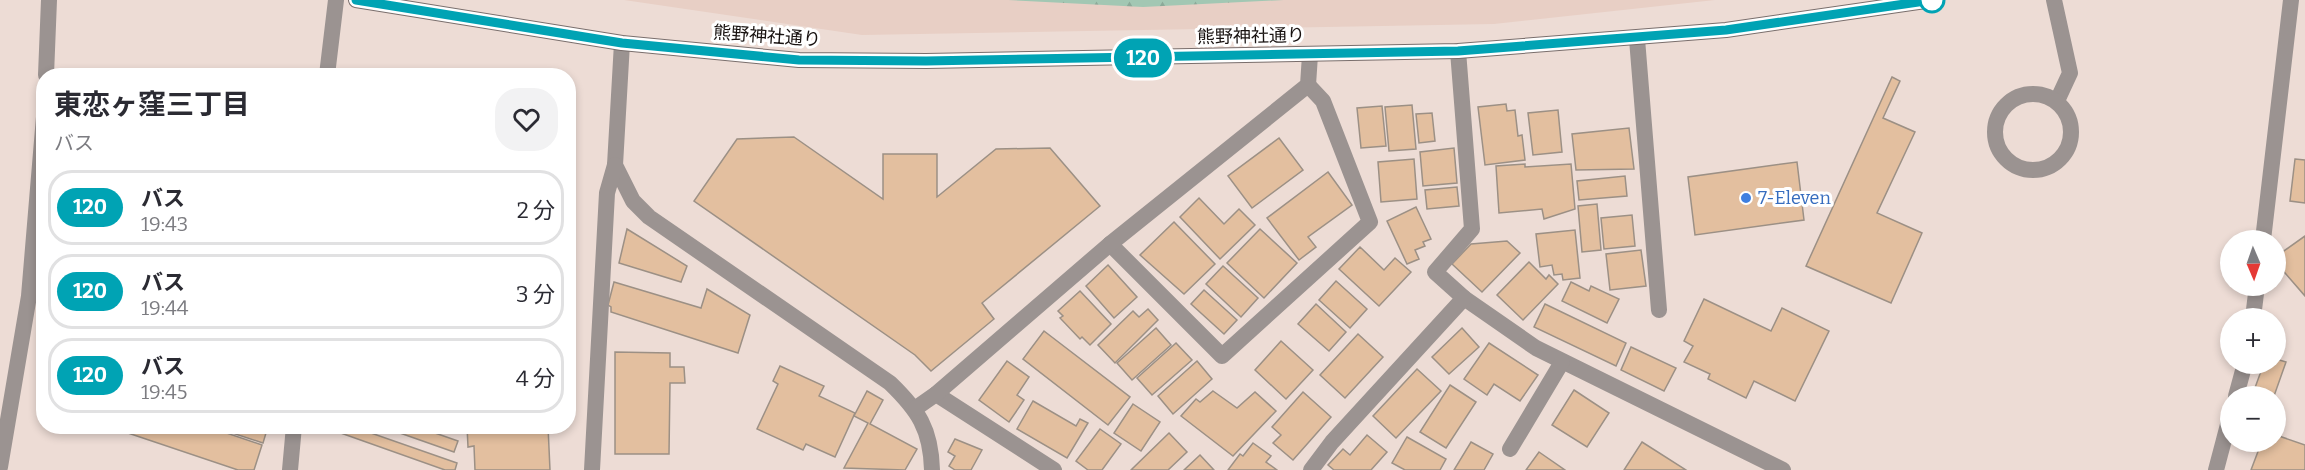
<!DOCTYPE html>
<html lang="ja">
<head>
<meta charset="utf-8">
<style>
	body { margin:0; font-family:Bitter,"Noto Sans JP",serif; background:#f2f2f3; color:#2b2b33; height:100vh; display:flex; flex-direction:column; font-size:22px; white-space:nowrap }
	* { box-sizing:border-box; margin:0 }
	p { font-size:20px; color:#7c7c81 }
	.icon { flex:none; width:33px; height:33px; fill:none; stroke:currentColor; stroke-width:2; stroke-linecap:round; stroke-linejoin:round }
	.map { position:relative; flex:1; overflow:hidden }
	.sheet { position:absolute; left:36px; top:68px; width:540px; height:366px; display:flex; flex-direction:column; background:#fff; border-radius:24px; box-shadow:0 3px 9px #0003 }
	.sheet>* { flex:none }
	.badge { padding:0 12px; border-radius:20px; font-size:21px; line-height:39px }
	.needle { width:39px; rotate:178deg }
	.controls { position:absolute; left:2220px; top:230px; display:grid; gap:12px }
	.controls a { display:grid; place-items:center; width:66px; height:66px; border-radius:50%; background:#fff; box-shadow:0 3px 9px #0003; font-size:30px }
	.map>.badge { position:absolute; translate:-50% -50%; box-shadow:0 0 0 3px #fff }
	.round { display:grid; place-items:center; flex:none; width:63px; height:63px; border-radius:24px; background:#f2f2f3 }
	.head { display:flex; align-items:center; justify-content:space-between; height:102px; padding:0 18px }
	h1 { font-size:28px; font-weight:700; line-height:45px }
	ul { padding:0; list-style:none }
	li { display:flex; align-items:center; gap:18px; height:75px; margin:0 12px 9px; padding:0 6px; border:3px solid #e1e1e2; border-radius:24px }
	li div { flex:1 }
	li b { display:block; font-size:22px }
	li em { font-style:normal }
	li .badge { min-width:66px; font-weight:700; text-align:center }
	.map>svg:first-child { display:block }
</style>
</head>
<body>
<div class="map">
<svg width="2305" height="470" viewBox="0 0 2305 470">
	<defs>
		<pattern id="forest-firs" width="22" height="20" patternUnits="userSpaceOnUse" patternTransform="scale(1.5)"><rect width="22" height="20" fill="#a2c7b3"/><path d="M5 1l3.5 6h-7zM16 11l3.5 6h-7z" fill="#8baa99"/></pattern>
	</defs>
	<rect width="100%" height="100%" fill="#eddcd5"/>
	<polygon fill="#e8cfc5" points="624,0 1715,0 1494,24 862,35"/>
	<polygon fill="url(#forest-firs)" points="1008,0 1284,0 1143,7"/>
	<g fill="#e3bf9f" stroke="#9c9085" stroke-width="1.5">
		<polygon points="1892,77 1900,81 1883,118 1915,132 1877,213 1922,233 1891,303 1806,266"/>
		<polygon points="1506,104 1507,111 1515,110 1518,136 1522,135 1525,160 1485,165 1478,107"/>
		<polygon points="1412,105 1416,149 1389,151 1385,107"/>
		<polygon points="1382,106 1386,146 1361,148 1357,108"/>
		<polygon points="1558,110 1562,152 1533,155 1528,113"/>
		<polygon points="1432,113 1435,141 1419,143 1416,114"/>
		<polygon points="1629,128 1634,169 1576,170 1572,134"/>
		<polygon points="794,137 883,199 883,154 937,154 937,197 996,149 1050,148 1100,206 982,303 994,319 931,371 915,355 694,201 737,139"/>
		<polygon points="1279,138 1303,170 1252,208 1228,176"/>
		<polygon points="1454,148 1457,183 1423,186 1420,152"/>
		<polygon points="1414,159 1417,199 1381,202 1378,162"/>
		<polygon points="2295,159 2305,160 2305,203 2290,201"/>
		<polygon points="1797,162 1804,220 1695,235 1688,177"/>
		<polygon points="1525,164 1525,167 1571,164 1575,209 1544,219 1542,209 1499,213 1496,166"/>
		<polygon points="1328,172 1352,205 1308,237 1316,247 1299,260 1267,218"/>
		<polygon points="1625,176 1627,196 1579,200 1577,181"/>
		<polygon points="1457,187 1459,206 1427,209 1425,190"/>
		<polygon points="1199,198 1224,224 1239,209 1255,225 1220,259 1180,217"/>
		<polygon points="1597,204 1601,250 1582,252 1578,206"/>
		<polygon points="1416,207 1431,239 1423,242 1425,246 1415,250 1419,259 1407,264 1387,221"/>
		<polygon points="1632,215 1635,246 1604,249 1601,218"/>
		<polygon points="1174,222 1215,264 1184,294 1140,255"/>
		<polygon points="627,229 687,266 681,282 619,263"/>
		<polygon points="1260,229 1297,263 1264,298 1227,263"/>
		<polygon points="1575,230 1580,278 1563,280 1562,274 1554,275 1552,265 1540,267 1536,234"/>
		<polygon points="2305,236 2305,296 2278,265 2278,260 2281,253"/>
		<polygon points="1507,241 1520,253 1482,292 1452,264 1471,244"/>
		<polygon points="1360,247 1384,270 1395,258 1411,272 1379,306 1339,269"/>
		<polygon points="1641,250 1646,286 1610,290 1606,254"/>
		<polygon points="1529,262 1546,279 1549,275 1558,284 1523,320 1497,295"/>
		<polygon points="1108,265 1137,297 1114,318 1086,286"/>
		<polygon points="1223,266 1258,298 1241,317 1206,284"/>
		<polygon points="1336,281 1367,309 1350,328 1319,300"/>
		<polygon points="614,282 701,308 707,289 750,315 738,353 611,312 611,307 608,305"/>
		<polygon points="1571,282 1589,291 1591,286 1619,299 1607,323 1562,301"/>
		<polygon points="1204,290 1237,320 1224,334 1191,304"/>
		<polygon points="1080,291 1111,324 1090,345 1082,337 1080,339 1060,318 1063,316 1058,311"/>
		<polygon points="1704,299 1771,331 1782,308 1829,331 1795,401 1754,381 1746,398 1708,379 1710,374 1684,362 1693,346 1684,341"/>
		<polygon points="1316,304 1346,332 1329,351 1298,324"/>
		<polygon points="1545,304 1626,343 1616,366 1534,327"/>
		<polygon points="1148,309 1158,320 1115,363 1098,345 1133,311 1139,317"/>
		<polygon points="1156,328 1171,345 1132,380 1117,363"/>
		<polygon points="1462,328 1479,347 1449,374 1432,357"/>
		<polygon points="1044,331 1130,397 1108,425 1023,359"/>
		<polygon points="1358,334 1383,357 1345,398 1320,375"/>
		<polygon points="1281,341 1313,370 1286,399 1255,370"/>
		<polygon points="1176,343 1192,360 1152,395 1137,378"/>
		<polygon points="1489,343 1538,375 1520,401 1494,384 1487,395 1464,379"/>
		<polygon points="1631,347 1676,368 1664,391 1621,370"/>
		<polygon points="615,352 670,353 670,367 684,367 685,383 670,383 669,454 615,454"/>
		<polygon points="2276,359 2286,362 2274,396 2252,396 2264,363 2276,363"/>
		<polygon points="1007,361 1029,377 1017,395 1024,400 1009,422 979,400"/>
		<polygon points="1197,361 1212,379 1173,414 1158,396"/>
		<polygon points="780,366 824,386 819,396 855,413 835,457 806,444 803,450 757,429 778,384 773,381"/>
		<polygon points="1417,369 1441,391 1396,438 1373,416"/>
		<polygon points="1450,385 1476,402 1446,448 1420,432"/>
		<polygon points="1574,390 1609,413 1587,447 1552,425"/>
		<polygon points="867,391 883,400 870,424 917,449 905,470 844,468 868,423 854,416"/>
		<polygon points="1213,391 1237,408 1255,392 1276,411 1233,456 1181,416 1196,399 1200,402"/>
		<polygon points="1303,392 1331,417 1293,460 1273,443 1281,435 1272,427"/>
		<polygon points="1033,401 1076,426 1080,419 1088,423 1067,458 1017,429"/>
		<polygon points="1133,404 1160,422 1141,451 1114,433"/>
		<polygon points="127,426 206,426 262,445 254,470 238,470 125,432"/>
		<polygon points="211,426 246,426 266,433 263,443"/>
		<polygon points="321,426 351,426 457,463 455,470 445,470"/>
		<polygon points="380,426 415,426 458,441 454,452"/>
		<polygon points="467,426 548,426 550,470 475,470 474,446 468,447"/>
		<polygon points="1100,429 1121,444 1102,470 1088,470 1076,461"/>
		<polygon points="1169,433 1187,452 1168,470 1131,470"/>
		<polygon points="1367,435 1387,452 1371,470 1334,470 1328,465 1343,449 1350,455"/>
		<polygon points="2276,435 2305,445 2305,470 2251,470 2262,441 2276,441"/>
		<polygon points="1407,437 1446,459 1440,470 1405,470 1392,463"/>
		<polygon points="955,439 982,450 971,470 955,470 949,466 955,456 948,452"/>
		<polygon points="1471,442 1493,454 1484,470 1454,470"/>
		<polygon points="1642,442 1686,470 1624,470"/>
		<polygon points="1253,443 1271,456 1266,462 1277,470 1228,470 1240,454 1243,456"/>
		<polygon points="1539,452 1565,470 1526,470"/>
		<polygon points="1200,455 1214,470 1184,470"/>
	</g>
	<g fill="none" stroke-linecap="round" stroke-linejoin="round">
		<g stroke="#9b9391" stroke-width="16">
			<polyline points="2054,0 2070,73 2057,101"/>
			<polyline points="1637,39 1659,310"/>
			<circle cx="2033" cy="132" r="38"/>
			<polyline points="1110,244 1222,356 1370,222 1323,101 1308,85"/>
		</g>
		<g stroke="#9b9391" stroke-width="16">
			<path d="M622,43L615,165L633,201L649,217L890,383C918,410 931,429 932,470"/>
			<polyline points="1458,51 1472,229 1435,272 1464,298 1536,348 1783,470"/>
			<polyline points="327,75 336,0"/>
			<polyline points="2263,240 2291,0"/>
			<polyline points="2253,318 2257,285"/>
			<polyline points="936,394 1054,470"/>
			<polyline points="2236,396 2245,363"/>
			<polyline points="916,408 936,394 1110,244 1308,85 1310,55"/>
			<polyline points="1510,449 1562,362"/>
			<polyline points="290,470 294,426"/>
			<polyline points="592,470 607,193 615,165"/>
			<polyline points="1311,470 1332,442 1464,298"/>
			<polyline points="2216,470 2230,417"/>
		</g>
		<g stroke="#9b9391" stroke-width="16">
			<polyline points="46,75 49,0"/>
			<polyline points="0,467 29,296 44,117"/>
		</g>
		<polyline stroke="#796e6c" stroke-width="16" points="356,0 622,43 799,60 926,61 1458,51 1726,30 1932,0"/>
	</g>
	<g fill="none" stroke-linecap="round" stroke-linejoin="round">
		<defs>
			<polyline id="line" points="356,0 622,43 799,60 926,61 1458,51 1726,30 1932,0"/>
		</defs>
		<use href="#line" stroke="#fff" stroke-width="14"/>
		<use href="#line" stroke="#00a3b4" stroke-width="9"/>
	</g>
	<circle fill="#fff" stroke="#00a3b4" stroke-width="3" cx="1932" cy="0" r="12"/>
	<circle fill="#3f7fe0" stroke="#fff" stroke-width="2" cx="1746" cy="198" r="6"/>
	<g text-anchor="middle" stroke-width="6" stroke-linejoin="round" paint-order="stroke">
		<g font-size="18" fill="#181210" stroke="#fff">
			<text transform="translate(767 36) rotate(4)" y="6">熊野神社通り</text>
			<text transform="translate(1251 36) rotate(-1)" y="6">熊野神社通り</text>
		</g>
		<g font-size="18" fill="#366cbe" stroke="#fff" text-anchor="start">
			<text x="1758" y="204">7-Eleven</text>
		</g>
	</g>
</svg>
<div class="controls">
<a><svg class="needle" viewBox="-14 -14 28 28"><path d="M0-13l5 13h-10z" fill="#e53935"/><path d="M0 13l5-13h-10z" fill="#7c7c81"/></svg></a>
<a>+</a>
<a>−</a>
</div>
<b class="badge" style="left:1143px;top:58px;background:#00a3b4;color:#fff">120</b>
<section class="sheet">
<div class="head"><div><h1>東恋ヶ窪三丁目</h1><p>バス</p></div><a class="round"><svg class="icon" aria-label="heart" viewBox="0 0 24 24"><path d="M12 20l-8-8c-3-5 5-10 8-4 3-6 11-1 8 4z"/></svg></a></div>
<ul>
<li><span class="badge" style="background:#00a3b4;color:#fff">120</span><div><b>バス</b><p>19:43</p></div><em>2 分</em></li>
<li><span class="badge" style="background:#00a3b4;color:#fff">120</span><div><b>バス</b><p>19:44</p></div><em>3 分</em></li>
<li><span class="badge" style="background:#00a3b4;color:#fff">120</span><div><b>バス</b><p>19:45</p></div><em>4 分</em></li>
</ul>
</section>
</div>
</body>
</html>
